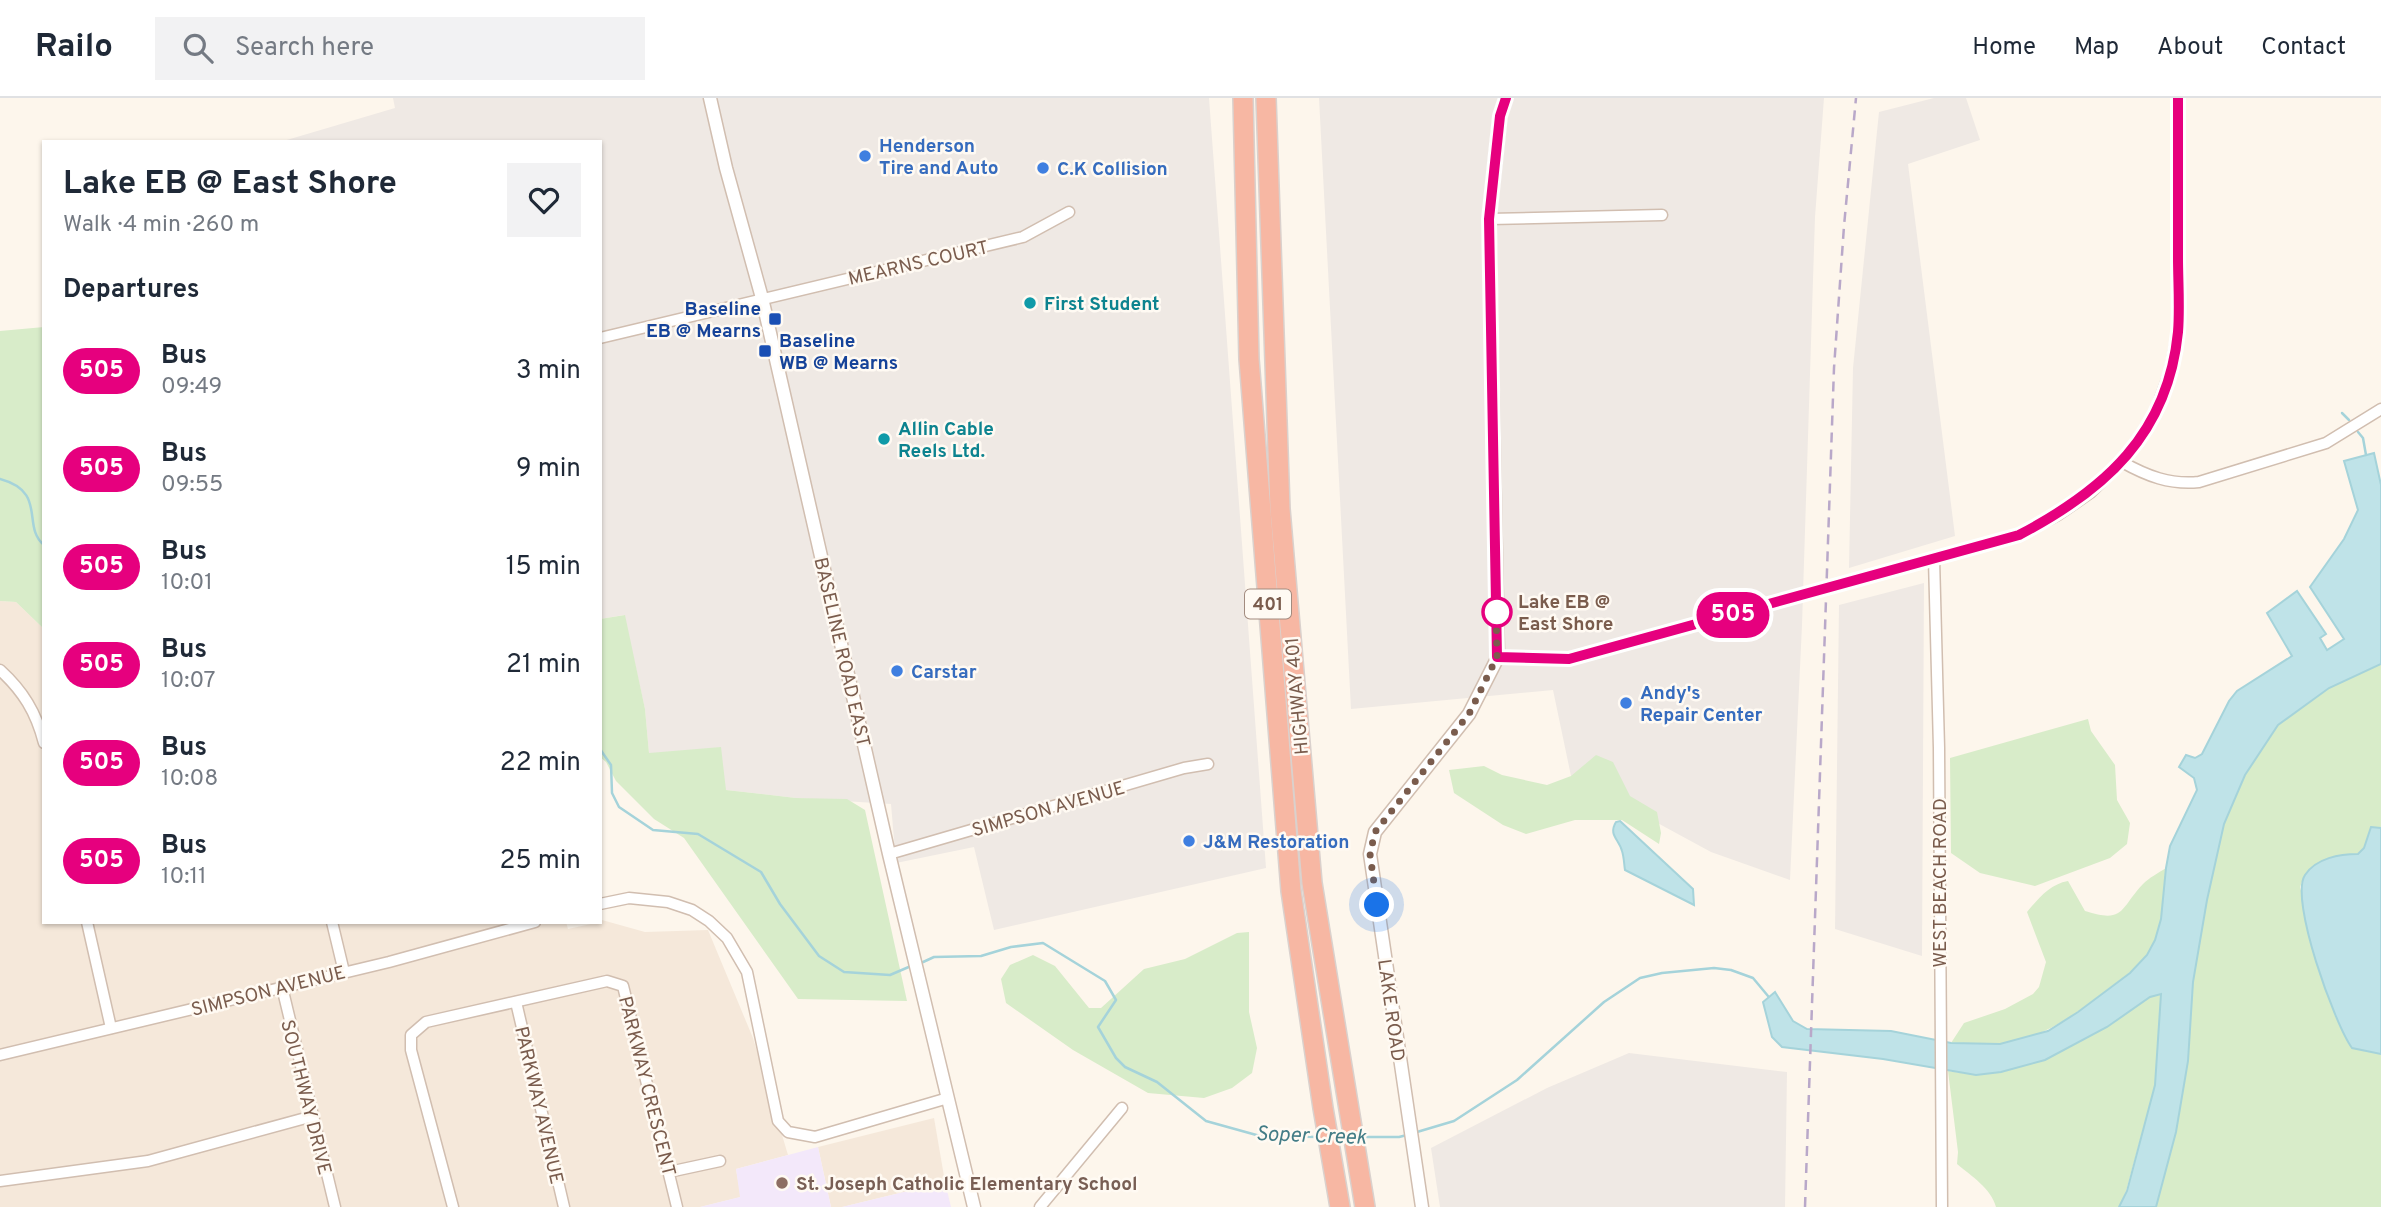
<!DOCTYPE html>
<html lang="en">
<head>
<meta charset="utf-8">
<style>
	body { margin:0; font-family:Overpass,sans-serif; background:#f2f2f3; color:#1f2937; height:100vh; display:flex; flex-direction:column; font-size:26px; white-space:nowrap }
	* { box-sizing:border-box; margin:0 }
	p { font-size:23px; color:#747a83 }
	.icon { flex:none; width:38px; height:38px; fill:none; stroke:currentColor; stroke-width:2; stroke-linecap:round; stroke-linejoin:round }
	.map { position:relative; flex:1; overflow:hidden }
	.side { position:absolute; left:42px; top:42px; width:560px; height:784px; display:flex; flex-direction:column; background:#fff; border-radius:0px; box-shadow:0 2px 5px #0004 }
	.side>* { flex:none }
	.badge { padding:0 14px; border-radius:23px; font-size:24px; line-height:46px }
	.you { position:absolute; width:35px; height:35px; margin:-18px; border:5px solid #fff; border-radius:50%; background:#1a73e8; box-shadow:0 0 0 10px #1a73e833 }
	.map>.badge { position:absolute; translate:-50% -50%; box-shadow:0 0 0 4px #fff }
	h2 { padding:0 21px; font-size:26px; line-height:63px }
	.round { display:grid; place-items:center; flex:none; width:74px; height:74px; border-radius:0px; background:#f2f2f3 }
	.overview { display:flex; align-items:center; justify-content:space-between; height:119px; padding:0 21px }
	h1 { font-size:33px; font-weight:700; line-height:52px }
	ul { padding:0; list-style:none }
	li { display:flex; align-items:center; gap:21px; height:98px; padding:0 21px }
	li div { flex:1 }
	li b { display:block; font-size:26px }
	li em { font-style:normal }
	li .badge { min-width:77px; font-weight:700; text-align:center }
	header { display:flex; align-items:center; gap:42px; box-sizing:border-box; height:98px; padding:0 35px; background:#fff; border-bottom:2px solid #e0e1e3 }
	header strong { font-size:33px }
	nav { display:flex; gap:38px; margin-inline-start:auto; font-size:24px }
	.search { width:490px; height:63px; background:#f2f2f3; display:flex; align-items:center; gap:18px; box-sizing:border-box; padding:0 24px; border-radius:0px; color:#747a83; font-size:26px }
	.map>svg:first-child { display:block }
</style>
</head>
<body>
<header>
<strong>Railo</strong>
<div class="search"><svg class="icon" aria-label="search" viewBox="0 0 24 24"><circle cx="10" cy="10" r="6"/><path d="M15 15l6 6"/></svg>Search here</div>
<nav><a>Home</a><a>Map</a><a>About</a><a>Contact</a></nav>
</header>
<div class="map">
<svg width="2381" height="1109" viewBox="0 0 2381 1109">
	<rect width="100%" height="100%" fill="#fdf6ec"/>
	<g fill="#f5e8da">
		<polygon points="0,503 16,504 44,531 44,824 566,824 568,831 600,824 602,822 645,834 708,832 753,940 788,1057 736,1071 741,1099 700,1109 0,1109"/>
		<polygon points="934,1020 945,1084 842,1109 831,1109 818,1049"/>
	</g>
	<g fill="#efe9e4">
		<polygon points="393,0 1209,0 1266,770 994,832 974,749 896,765 891,706 796,700 726,692 649,655 645,611 624,517 600,521 600,44 280,44 395,10"/>
		<polygon points="1319,0 1824,0 1815,119 1802,527 1790,782 1711,754 1571,678 1553,592 1351,611"/>
		<polygon points="1934,0 1966,0 1980,42 1908,66 1955,438 1849,470 1853,270 1879,14"/>
		<polygon points="1924,485 1922,858 1835,831 1839,507"/>
		<polygon points="1629,955 1787,974 1785,1109 1440,1109 1431,1050 1547,990"/>
	</g>
	<g fill="#f3e8fa">
		<polygon points="818,1049 831,1109 700,1109 740,1099 736,1071"/>
		<polygon points="945,1084 951,1109 842,1109"/>
	</g>
	<g fill="#d8ecc9">
		<polygon points="44,229 44,531 16,504 0,503 0,233"/>
		<polygon points="625,517 645,611 649,655 721,649 726,692 796,700 847,701 865,712 907,903 798,901 684,740 654,721 616,683 606,664 600,659 600,521"/>
		<path d="M2381,566V730L2371,729L2364,750L2357,756C2332,755 2309,764 2300,789L2335,918L2352,950L2381,956V1109H2156L2176,1034L2188,963L2193,884L2207,802L2224,726L2245,677L2278,627L2329,590Z"/>
		<polygon points="2088,621 2091,633 2115,667 2117,702 2130,725 2127,746 2110,760 2035,788 1980,775 1951,755 1950,660"/>
		<polygon points="1596,657 1613,664 1630,698 1657,714 1661,735 1659,746 1622,722 1575,722 1526,736 1503,727 1454,695 1449,672 1484,668 1502,677 1547,687 1571,678"/>
		<path d="M2166,770C2164,794 2163,822 2154,844C2145,865 2126,878 2109,890C2076,916 2043,941 2000,946C1984,948 1967,946 1951,945L1964,925L2005,911L2033,896L2039,889L2046,864L2027,814C2038,801 2050,786 2068,783L2085,813C2125,826 2120,810 2143,786C2149,780 2158,775 2166,770Z"/>
		<polygon points="1249,834 1249,914 1257,950 1252,975 1232,990 1204,1000 1148,995 1073,952 1006,905 1001,881 1010,867 1033,857 1055,868 1089,910 1101,910 1144,871 1185,861 1237,835"/>
		<path d="M2162,896L2155,987L2126,1093L2119,1109H1996C1991,1090 1971,1078 1957,1066L1958,1054L1948,973L1976,977L2001,974L2107,929L2150,899Z"/>
	</g>
	<g fill="#bfe3e8" stroke="#a5d3da" stroke-width="2">
		<polygon points="2374,355 2381,387 2381,566 2329,590 2278,627 2245,677 2224,726 2207,802 2193,884 2188,963 2176,1034 2156,1109 2119,1109 2127,1093 2155,987 2161,896 2150,899 2107,929 2045,962 2001,974 1976,977 1883,961 1782,949 1772,939 1763,904 1775,894 1793,923 1807,931 1891,933 1951,945 2000,946 2048,933 2078,914 2130,875 2147,857 2155,842 2161,821 2166,770 2170,748 2197,692 2194,680 2179,669 2186,657 2195,660 2202,656 2229,603 2237,593 2292,558 2267,515 2297,493 2326,536 2320,540 2327,552 2344,541 2310,489 2344,441 2358,412 2344,363"/>
		<path d="M1620,723L1693,791L1694,807L1625,772C1624,766 1624,759 1622,753C1619,741 1608,737 1616,724Z"/>
		<path d="M2371,729L2381,730V956L2352,950C2335,927 2289,801 2305,777C2316,760 2340,756 2358,756L2364,750Z"/>
	</g>
	<g fill="none" stroke-linecap="round" stroke-linejoin="round">
		<g stroke="#a5d3da" stroke-width="2.5">
			<polyline points="2342,315 2349,322"/>
			<polyline points="2358,334 2363,340 2366,357"/>
			<path d="M0,381C48,394 21,428 44,447"/>
			<polyline points="600,651 611,667 612,695 619,709 653,732 698,736 761,774 780,806 819,858 844,874 890,877 911,868"/>
			<polyline points="921,865 934,859 981,858 1011,849 1043,845 1105,883 1116,902 1098,929 1116,960 1125,969 1157,984 1206,1023 1260,1038 1320,1039"/>
			<polyline points="1417,1034 1454,1023 1517,982 1604,904 1640,880 1662,875 1714,870 1731,872 1753,880 1768,898"/>
			<polyline points="1361,1039 1399,1039 1407,1037"/>
		</g>
		<defs>
			<g id="minor">
				<polyline points="1489,121 1662,117"/>
				<polyline points="600,240 1023,139 1069,114"/>
				<path d="M2122,364C2147,378 2170,387 2199,384L2326,345L2381,311"/>
				<polyline points="1934,461 1939,650 1942,1109"/>
				<polyline points="1498,559 1569,561 1934,461 2019,437 2058,417 2090,395 2122,364 2153,320 2170,274 2178,234 2178,0"/>
				<path d="M0,572C23,593 36,614 44,645"/>
				<polyline points="889,756 1184,670 1208,666"/>
				<polyline points="600,806 629,800 668,804 692,812 709,823 727,840 747,874 778,1023 788,1034 815,1039 948,1000"/>
				<polyline points="87,824 111,930"/>
				<polyline points="332,824 344,874"/>
				<polyline points="282,889 335,1109"/>
				<polyline points="516,904 564,1109"/>
				<polyline points="0,957 389,864 535,824"/>
				<polyline points="669,1074 720,1063"/>
				<polyline points="0,1083 148,1063 313,1018"/>
				<polyline points="453,1109 411,952 411,937 426,924 607,883 623,888 677,1109"/>
				<polyline points="1040,1109 1122,1010"/>
			</g>
			<g id="tertiary">
				<polyline points="710,0 726,70 762,200 889,756 974,1109"/>
				<polyline points="1422,1109 1370,756 1375,734 1469,616 1498,559 1489,121 1500,18 1506,0"/>
			</g>
			<g id="motorway">
				<polyline points="1243,0 1249,261 1291,793 1323,1010 1340,1109"/>
				<polyline points="1266,0 1280,411 1312,785 1365,1109"/>
			</g>
		</defs>
		<use href="#minor" stroke="#d1beb0" stroke-width="13"/>
		<use href="#tertiary" stroke="#d1beb0" stroke-width="15"/>
		<use href="#motorway" stroke="#dad1cd" stroke-width="22"/>
		<use href="#minor" stroke="#fff" stroke-width="10"/>
		<use href="#tertiary" stroke="#fff" stroke-width="12"/>
		<use href="#motorway" stroke="#f7b7a3" stroke-width="19"/>
		<polyline stroke="#b9a8c9" stroke-width="2.5" stroke-dasharray="10 7" stroke-linecap="butt" points="1805,1109 1834,270 1844,128 1856,0"/>
	</g>
	<g fill="none" stroke-linecap="round" stroke-linejoin="round">
		<defs>
			<path id="line" d="M1506,0L1500,18L1489,121L1497,559L1569,561L2019,437C2105,392 2168,336 2178,234C2180,210 2178,184 2178,159C2178,106 2178,53 2178,0"/>
		</defs>
		<use href="#line" stroke="#fff" stroke-width="16"/>
		<use href="#line" stroke="#e6007e" stroke-width="10"/>
		<polyline stroke="#7a5c4d" stroke-width="7" stroke-dasharray="0 12.6" points="1377,807 1370,756 1375,734 1469,616 1497,559 1496,505 1497,514"/>
	</g>
	<g fill="#3f7fe0" stroke="#fffaf3" stroke-width="2.5">
		<circle cx="865" cy="58" r="7"/>
		<circle cx="1043" cy="70" r="7"/>
		<circle cx="897" cy="573" r="7"/>
		<circle cx="1626" cy="605" r="7"/>
		<circle cx="1189" cy="743" r="7"/>
	</g>
	<g fill="#0f9aa8" stroke="#fffaf3" stroke-width="2.5">
		<circle cx="1030" cy="205" r="7"/>
		<circle cx="884" cy="341" r="7"/>
	</g>
	<g fill="#1a4fb4" stroke="#fffaf3" stroke-width="2.5">
		<rect x="768" y="214" width="14" height="14" rx="3.5"/>
		<rect x="758" y="246" width="14" height="14" rx="3.5"/>
	</g>
	<circle fill="#fff" stroke="#e6007e" stroke-width="3.5" cx="1497" cy="514" r="14"/>
	<circle fill="#8d6e63" stroke="#fffaf3" stroke-width="2.5" cx="782" cy="1085" r="7"/>
	<g text-anchor="middle" stroke-width="5" stroke-linejoin="round" paint-order="stroke">
		<rect fill="#fffaf3" stroke="#a28b7f" stroke-width="2" x="1245" y="491.5" width="46" height="29" rx="5"/>
		<g font-size="18" font-weight="bold" fill="#7a5c4d">
			<text x="1268" y="512">401</text>
		</g>
		<g font-size="19" font-weight="bold" fill="#366cbe" stroke="#fffaf3" text-anchor="start">
			<text x="879" y="54">Henderson<tspan x="879" dy="22">Tire and Auto</tspan></text>
			<text x="1057" y="77">C.K Collision</text>
			<text x="911" y="580">Carstar</text>
			<text x="1640" y="601">Andy's<tspan x="1640" dy="22">Repair Center</tspan></text>
			<text x="1203" y="750">J&amp;M Restoration</text>
		</g>
		<g font-size="19" fill="#7a5c4d" stroke="#fffaf3">
			<text transform="translate(918 164) rotate(-13)" y="7">MEARNS COURT</text>
			<text transform="translate(843 554) rotate(77)" y="7">BASELINE ROAD EAST</text>
			<text transform="translate(1296 598) rotate(-95)" y="7">HIGHWAY 401</text>
			<text transform="translate(1048 710) rotate(-16)" y="7">SIMPSON AVENUE</text>
			<text transform="translate(1939 785) rotate(-90)" y="7">WEST BEACH ROAD</text>
			<text transform="translate(268 892) rotate(-14)" y="7">SIMPSON AVENUE</text>
			<text transform="translate(1392 912) rotate(82)" y="7">LAKE ROAD</text>
			<text transform="translate(648 988) rotate(76)" y="7">PARKWAY CRESCENT</text>
			<text transform="translate(307 999) rotate(76)" y="7">SOUTHWAY DRIVE</text>
			<text transform="translate(540 1007) rotate(77)" y="7">PARKWAY AVENUE</text>
		</g>
		<g font-size="19" font-weight="bold" fill="#0d838f" stroke="#fffaf3" text-anchor="start">
			<text x="1044" y="212">First Student</text>
			<text x="898" y="337">Allin Cable<tspan x="898" dy="22">Reels Ltd.</tspan></text>
		</g>
		<g font-size="19" font-weight="bold" fill="#164399" stroke="#fffaf3" text-anchor="end">
			<text x="761" y="217">Baseline<tspan x="761" dy="22">EB @ Mearns</tspan></text>
			<text x="779" y="249" text-anchor="start">Baseline<tspan x="779" dy="22">WB @ Mearns</tspan></text>
		</g>
		<g font-size="19" font-weight="bold" fill="#7a5c4d" stroke="#fffaf3" text-anchor="start">
			<text x="1518" y="510">Lake EB @<tspan x="1518" dy="22">East Shore</tspan></text>
		</g>
		<g font-size="19" font-weight="bold" fill="#785e54" stroke="#fffaf3" text-anchor="start">
			<text x="796" y="1092">St. Joseph Catholic Elementary School</text>
		</g>
		<g font-size="21" font-style="italic" fill="#437c86" stroke="#fffaf3">
			<text transform="translate(1311 1037) rotate(2)" y="7">Soper Creek</text>
		</g>
	</g>
</svg>
<div class="you" style="left:1377px;top:807px"></div>
<b class="badge" style="left:1733px;top:517px;background:#e6007e;color:#fff">505</b>
<section class="side">
<div class="overview"><div><h1>Lake EB @ East Shore</h1><p>Walk · 4 min · 260 m</p></div><a class="round"><svg class="icon" aria-label="heart" viewBox="0 0 24 24"><path d="M12 20l-8-8c-3-5 5-10 8-4 3-6 11-1 8 4z"/></svg></a></div>
<h2>Departures</h2>
<ul>
<li><span class="badge" style="background:#e6007e;color:#fff">505</span><div><b>Bus</b><p>09:49</p></div><em>3 min</em></li>
<li><span class="badge" style="background:#e6007e;color:#fff">505</span><div><b>Bus</b><p>09:55</p></div><em>9 min</em></li>
<li><span class="badge" style="background:#e6007e;color:#fff">505</span><div><b>Bus</b><p>10:01</p></div><em>15 min</em></li>
<li><span class="badge" style="background:#e6007e;color:#fff">505</span><div><b>Bus</b><p>10:07</p></div><em>21 min</em></li>
<li><span class="badge" style="background:#e6007e;color:#fff">505</span><div><b>Bus</b><p>10:08</p></div><em>22 min</em></li>
<li><span class="badge" style="background:#e6007e;color:#fff">505</span><div><b>Bus</b><p>10:11</p></div><em>25 min</em></li>
</ul>
</section>
</div>
</body>
</html>
